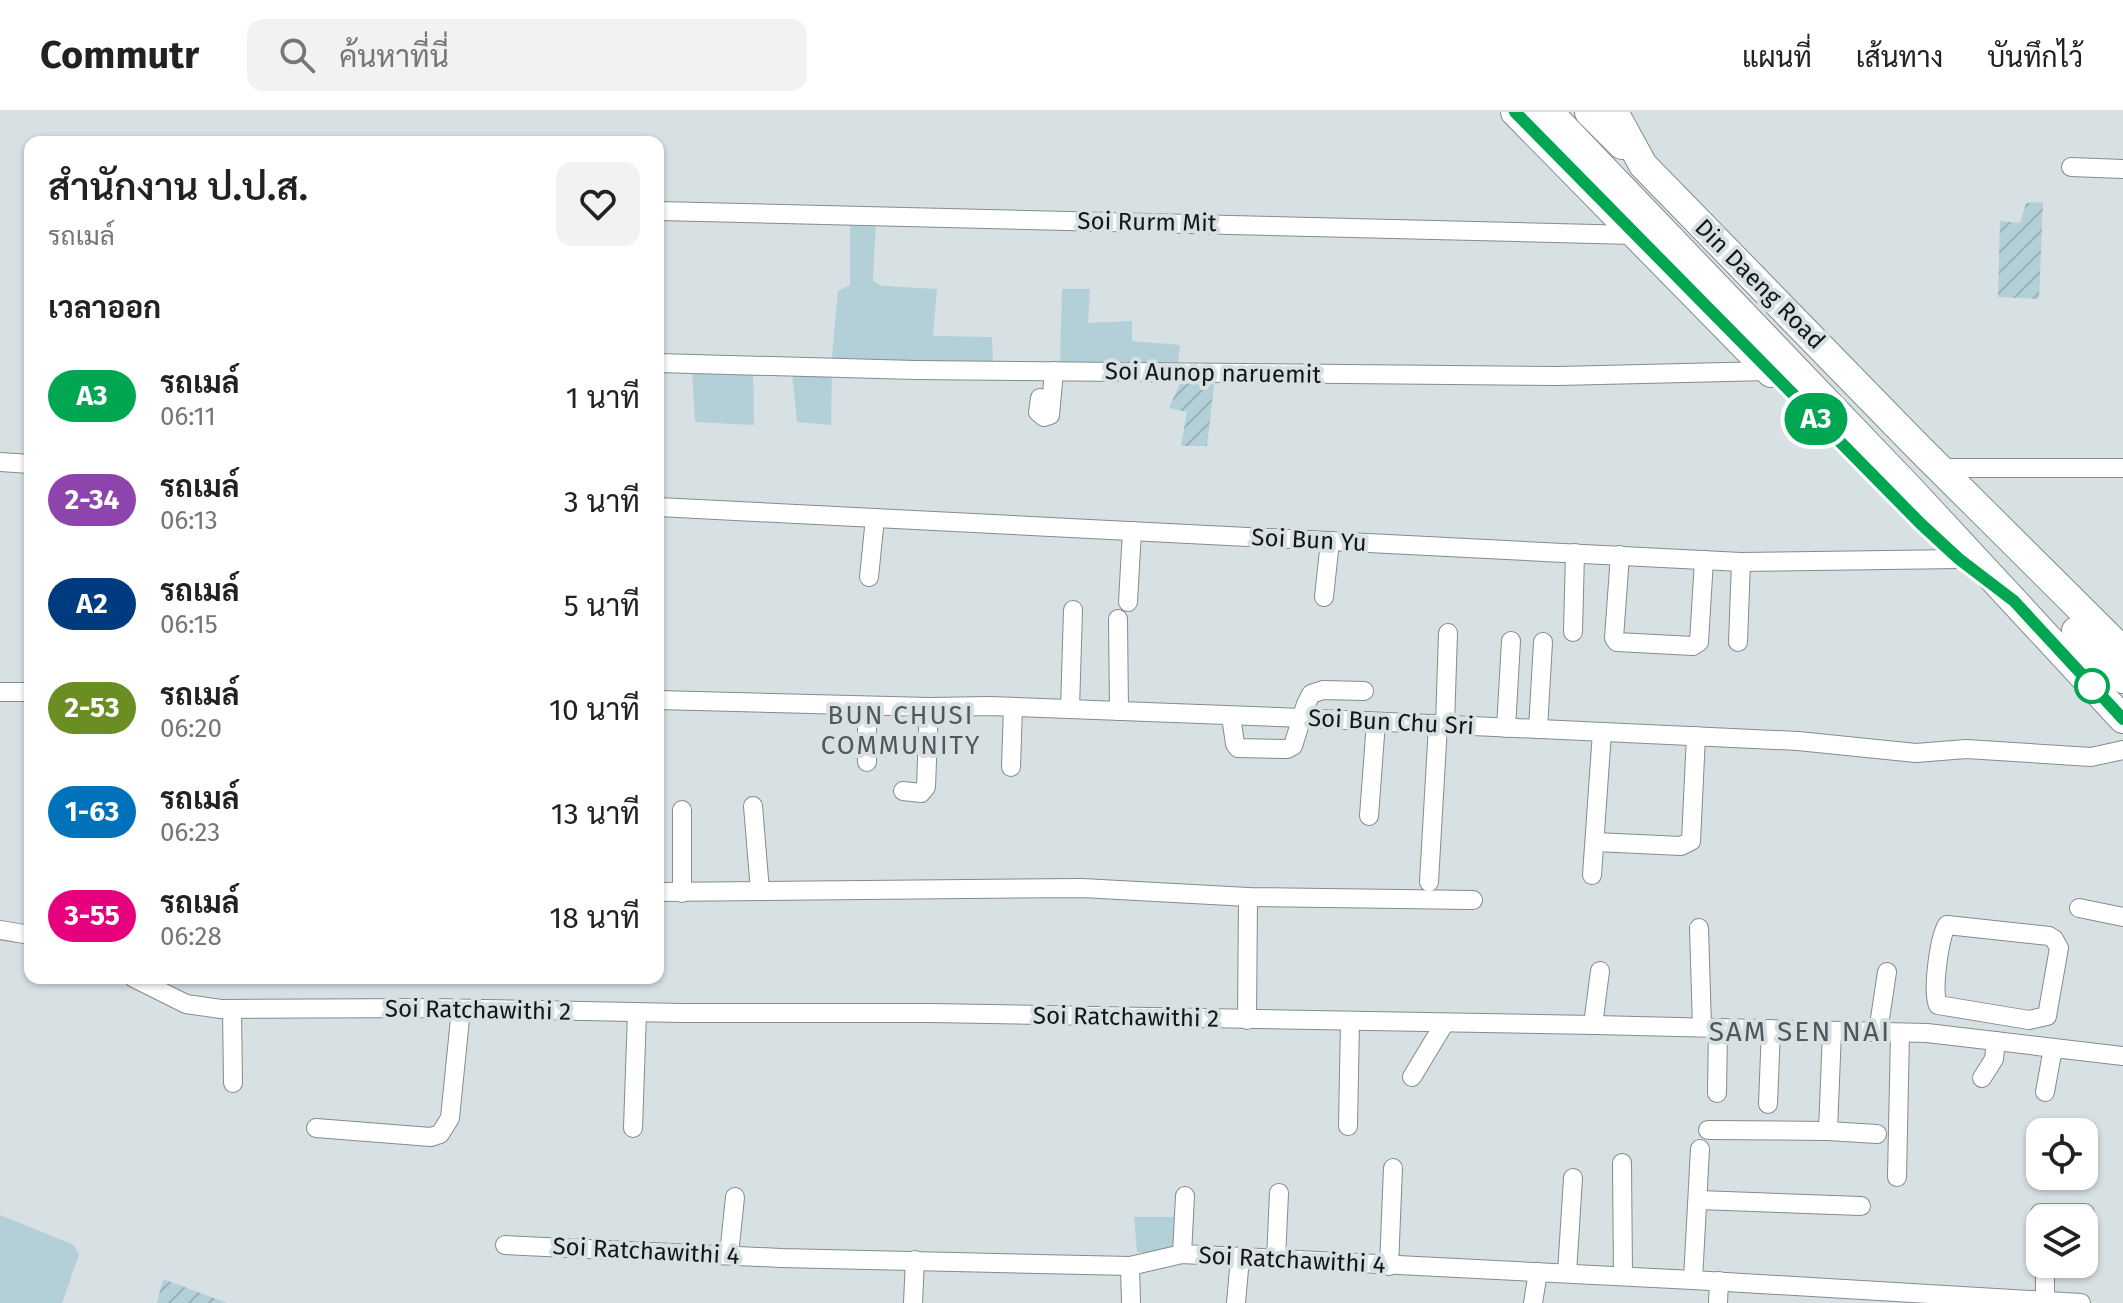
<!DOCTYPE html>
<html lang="th">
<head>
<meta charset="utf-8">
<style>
	body { margin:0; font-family:"Fira Sans",Sarabun,sans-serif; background:#f2f2f2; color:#222; height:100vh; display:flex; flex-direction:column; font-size:30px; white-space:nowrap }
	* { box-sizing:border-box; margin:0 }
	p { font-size:26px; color:#767676 }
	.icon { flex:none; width:44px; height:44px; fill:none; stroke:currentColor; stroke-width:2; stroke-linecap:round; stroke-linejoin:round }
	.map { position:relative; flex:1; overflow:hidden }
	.panel { position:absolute; left:24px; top:24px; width:640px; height:848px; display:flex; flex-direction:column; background:#fff; border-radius:16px; box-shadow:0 2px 6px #0004 }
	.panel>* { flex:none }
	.badge { padding:0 16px; border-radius:26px; font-size:28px; line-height:52px }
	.fabs { position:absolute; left:2026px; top:1006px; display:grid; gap:16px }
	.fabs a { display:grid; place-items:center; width:72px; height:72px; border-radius:16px; background:#fff; box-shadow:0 2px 6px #0004; font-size:40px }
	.map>.badge { position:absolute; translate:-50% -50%; box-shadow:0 0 0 4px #fff }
	h2 { padding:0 24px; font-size:30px; line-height:72px }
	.round { display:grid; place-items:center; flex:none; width:84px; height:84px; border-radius:16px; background:#f2f2f2 }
	.headline { display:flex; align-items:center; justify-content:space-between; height:136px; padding:0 24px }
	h1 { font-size:38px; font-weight:600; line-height:60px }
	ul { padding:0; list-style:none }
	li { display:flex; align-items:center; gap:24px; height:104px; padding:0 24px }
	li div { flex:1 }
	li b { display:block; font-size:30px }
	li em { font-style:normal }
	li .badge { min-width:88px; font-weight:700; text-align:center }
	header { display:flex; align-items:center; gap:48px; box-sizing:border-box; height:112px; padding:0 40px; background:#fff; border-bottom:2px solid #e0e0e0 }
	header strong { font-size:38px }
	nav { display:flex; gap:44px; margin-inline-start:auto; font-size:28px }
	.search { width:560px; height:72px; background:#f2f2f2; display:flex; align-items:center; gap:20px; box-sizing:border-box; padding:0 28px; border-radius:16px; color:#767676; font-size:30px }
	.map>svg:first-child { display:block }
</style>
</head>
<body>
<header>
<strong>Commutr</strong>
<div class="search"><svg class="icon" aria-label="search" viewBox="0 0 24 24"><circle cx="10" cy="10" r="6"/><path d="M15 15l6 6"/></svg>ค้นหาที่นี่</div>
<nav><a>แผนที่</a><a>เส้นทาง</a><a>บันทึกไว้</a></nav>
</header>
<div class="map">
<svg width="2123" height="1191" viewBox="0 0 2123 1191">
	<defs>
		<pattern id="garden-furrows" width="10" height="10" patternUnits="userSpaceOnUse" patternTransform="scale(2)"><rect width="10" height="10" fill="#b3cfd7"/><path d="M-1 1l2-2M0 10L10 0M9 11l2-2" fill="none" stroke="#99b1b8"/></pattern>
	</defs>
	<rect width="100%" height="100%" fill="#d7e0e3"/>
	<g fill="#b3cfd7">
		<polygon points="876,107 873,169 882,174 937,177 933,224 992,225 993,251 832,246 838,179 850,173 850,108"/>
		<polygon points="1062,177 1090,177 1088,211 1132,209 1132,229 1180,233 1178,252 1060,253"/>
		<polygon points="753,257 754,313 695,310 692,258"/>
		<polygon points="832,259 831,313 797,310 792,261"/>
		<polygon points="0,1103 74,1133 79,1143 62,1191 0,1191"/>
		<polygon points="1134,1105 1181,1105 1181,1135 1153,1141 1137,1140"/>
	</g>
	<g fill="url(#garden-furrows)">
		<polygon points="2043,90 2039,187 1998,185 2000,109 2020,111 2026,91"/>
		<polygon points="1215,265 1207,334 1181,334 1187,300 1169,296 1182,267"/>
		<polygon points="163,1167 227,1191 157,1191"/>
	</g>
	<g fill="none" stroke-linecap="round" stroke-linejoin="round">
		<defs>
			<g id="minor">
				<polyline points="2071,55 2123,57"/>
				<polyline points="658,99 1635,123"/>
				<polyline points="658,251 915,258 1558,264 1769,259"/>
				<polyline points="1040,286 1038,300 1044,305 1050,303 1054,259"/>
				<polyline points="0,350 30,352"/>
				<polyline points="1940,356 2123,356"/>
				<polyline points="658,395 1741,450 1959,447"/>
				<polyline points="1620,443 1614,526 1617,530 1693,534 1699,530 1704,448"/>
				<polyline points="869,465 875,406"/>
				<polyline points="1324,485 1330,429"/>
				<polyline points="1128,490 1132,419"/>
				<polyline points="1118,507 1119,599"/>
				<polyline points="1573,520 1575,441"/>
				<polyline points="1738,530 1741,450"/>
				<polyline points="0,580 30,580"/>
				<polyline points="658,588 929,595 990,594 1302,606 1798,629 1916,641 1966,637 2091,645 2123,638"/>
				<polyline points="867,594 867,650"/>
				<polyline points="1070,597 1073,498"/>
				<polyline points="1231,604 1235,632 1238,636 1287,637 1293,634 1306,592 1311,582 1323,578 1364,579"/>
				<polyline points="1445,613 1448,521"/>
				<polyline points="1506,616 1511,529"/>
				<polyline points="1538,617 1543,530"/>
				<polyline points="1011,655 1013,595"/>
				<polyline points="903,679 921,681 926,675 929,595"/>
				<polyline points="753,694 760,779"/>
				<polyline points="1369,704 1376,610"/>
				<polyline points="1595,730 1681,734 1691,729 1696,624"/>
				<polyline points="1592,763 1602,620"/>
				<polyline points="1429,770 1438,613"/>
				<polyline points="658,780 1082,776 1248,785 1473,788"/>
				<polyline points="682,781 682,698"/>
				<polyline points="2079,796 2123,805"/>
				<path d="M1947,813L2049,824L2054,827L2059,836L2047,904L2029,908L1938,893C1932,879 1939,826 1947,813Z"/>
				<polyline points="1699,816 1702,915"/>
				<polyline points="0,818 30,823"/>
				<polyline points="134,866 186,892 221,897 430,896 682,901 931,901 1595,913 1927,921 2123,944"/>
				<polyline points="232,897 233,971"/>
				<polyline points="1247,908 1248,785"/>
				<polyline points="1593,913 1600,859"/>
				<polyline points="1878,920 1887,860"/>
				<polyline points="1412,965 1444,912"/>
				<polyline points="1982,966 1994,947 1996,929"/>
				<polyline points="2045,980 2053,936"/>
				<polyline points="1717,981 1718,916"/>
				<polyline points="1768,992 1771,917"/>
				<polyline points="1348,1014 1350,910"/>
				<polyline points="316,1016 431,1025 440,1022 450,1006 461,897"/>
				<polyline points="633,1016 637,900"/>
				<polyline points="1708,1018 1828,1019 1877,1022"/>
				<polyline points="1828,1019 1832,919"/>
				<polyline points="1622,1051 1623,1164"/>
				<polyline points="1897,1065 1900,921"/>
				<polyline points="1699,1088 1861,1094"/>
				<polyline points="2040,1101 2085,1101"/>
				<polyline points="505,1133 781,1146 1130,1154 1182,1142 1693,1168 2081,1191"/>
				<polyline points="1182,1142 1185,1084"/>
				<polyline points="729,1143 735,1085"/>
				<polyline points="1276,1148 1279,1081"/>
				<polyline points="2045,1152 2045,1189"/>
				<polyline points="1130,1154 1131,1191"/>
				<polyline points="1389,1154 1393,1056"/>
				<polyline points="1567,1161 1573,1066"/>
				<polyline points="1693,1168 1700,1037"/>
				<polyline points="913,1191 915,1148"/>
				<polyline points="1236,1191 1240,1146"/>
				<polyline points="1533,1191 1538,1160"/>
				<polyline points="1718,1191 1719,1169"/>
			</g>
			<g id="primary">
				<polyline points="1515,0 1771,261"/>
				<polyline points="1549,0 1909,376 2123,607"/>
				<polyline points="1589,0 1622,33"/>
				<polyline points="1614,0 1643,53 1918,335 2123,539"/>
				<polyline points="2076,519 2123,567"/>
			</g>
		</defs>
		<use href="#minor" stroke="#848c8e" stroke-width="20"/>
		<use href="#primary" stroke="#848c8e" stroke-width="30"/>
		<use href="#minor" stroke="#fff" stroke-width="18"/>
		<use href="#primary" stroke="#fff" stroke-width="28"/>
	</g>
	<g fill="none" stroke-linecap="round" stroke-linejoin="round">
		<defs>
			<polyline id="line" points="1515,0 1921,412 1959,447 2014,489 2123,607"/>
		</defs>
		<use href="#line" stroke="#fff" stroke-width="18"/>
		<use href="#line" stroke="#00a651" stroke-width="12"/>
	</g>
	<circle fill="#fff" stroke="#00a651" stroke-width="4" cx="2092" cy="574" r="16"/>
	<g text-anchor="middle" stroke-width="8" stroke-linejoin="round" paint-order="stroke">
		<g font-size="24" fill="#141718" stroke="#d7e0e3">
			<text transform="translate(1147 110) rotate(1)" y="8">Soi Rurm Mit</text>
			<text transform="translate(1760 172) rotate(45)" y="8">Din Daeng Road</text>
			<text transform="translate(1213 261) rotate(1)" y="8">Soi Aunop naruemit</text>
			<text transform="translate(1309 428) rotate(3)" y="8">Soi Bun Yu</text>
			<text transform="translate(1391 610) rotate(3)" y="8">Soi Bun Chu Sri</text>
			<text transform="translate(478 898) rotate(1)" y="8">Soi Ratchawithi 2</text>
			<text transform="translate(1126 905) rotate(1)" y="8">Soi Ratchawithi 2</text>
			<text transform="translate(646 1139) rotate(3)" y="8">Soi Ratchawithi 4</text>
			<text transform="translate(1292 1148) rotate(3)" y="8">Soi Ratchawithi 4</text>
		</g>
		<g font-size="26" letter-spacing="2" fill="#51585b" stroke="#d7e0e3">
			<text x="901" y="612">BUN CHUSI<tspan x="901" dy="30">COMMUNITY</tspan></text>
		</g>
		<g font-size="28" letter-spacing="2" fill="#51585b" stroke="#d7e0e3">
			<text x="1800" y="929">SAM SEN NAI</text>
		</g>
	</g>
</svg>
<div class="fabs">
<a><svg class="icon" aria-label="locate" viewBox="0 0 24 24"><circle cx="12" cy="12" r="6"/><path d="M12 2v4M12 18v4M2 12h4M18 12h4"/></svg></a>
<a><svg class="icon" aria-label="layers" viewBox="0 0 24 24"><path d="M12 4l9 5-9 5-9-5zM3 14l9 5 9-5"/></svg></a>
</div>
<b class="badge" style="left:1816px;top:307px;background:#00a651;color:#fff">A3</b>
<section class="panel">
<div class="headline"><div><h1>สำนักงาน ป.ป.ส.</h1><p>รถเมล์</p></div><a class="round"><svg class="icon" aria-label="heart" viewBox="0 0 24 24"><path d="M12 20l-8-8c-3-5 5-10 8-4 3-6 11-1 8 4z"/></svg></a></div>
<h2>เวลาออก</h2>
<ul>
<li><span class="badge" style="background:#00a651;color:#fff">A3</span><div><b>รถเมล์</b><p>06:11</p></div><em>1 นาที</em></li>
<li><span class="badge" style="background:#8e44ad;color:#fff">2-34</span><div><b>รถเมล์</b><p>06:13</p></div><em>3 นาที</em></li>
<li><span class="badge" style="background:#003b80;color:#fff">A2</span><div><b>รถเมล์</b><p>06:15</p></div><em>5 นาที</em></li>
<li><span class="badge" style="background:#6b8e23;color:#fff">2-53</span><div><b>รถเมล์</b><p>06:20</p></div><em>10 นาที</em></li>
<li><span class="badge" style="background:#0072bc;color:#fff">1-63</span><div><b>รถเมล์</b><p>06:23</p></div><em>13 นาที</em></li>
<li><span class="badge" style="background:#e6007e;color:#fff">3-55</span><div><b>รถเมล์</b><p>06:28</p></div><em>18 นาที</em></li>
</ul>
</section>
</div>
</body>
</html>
